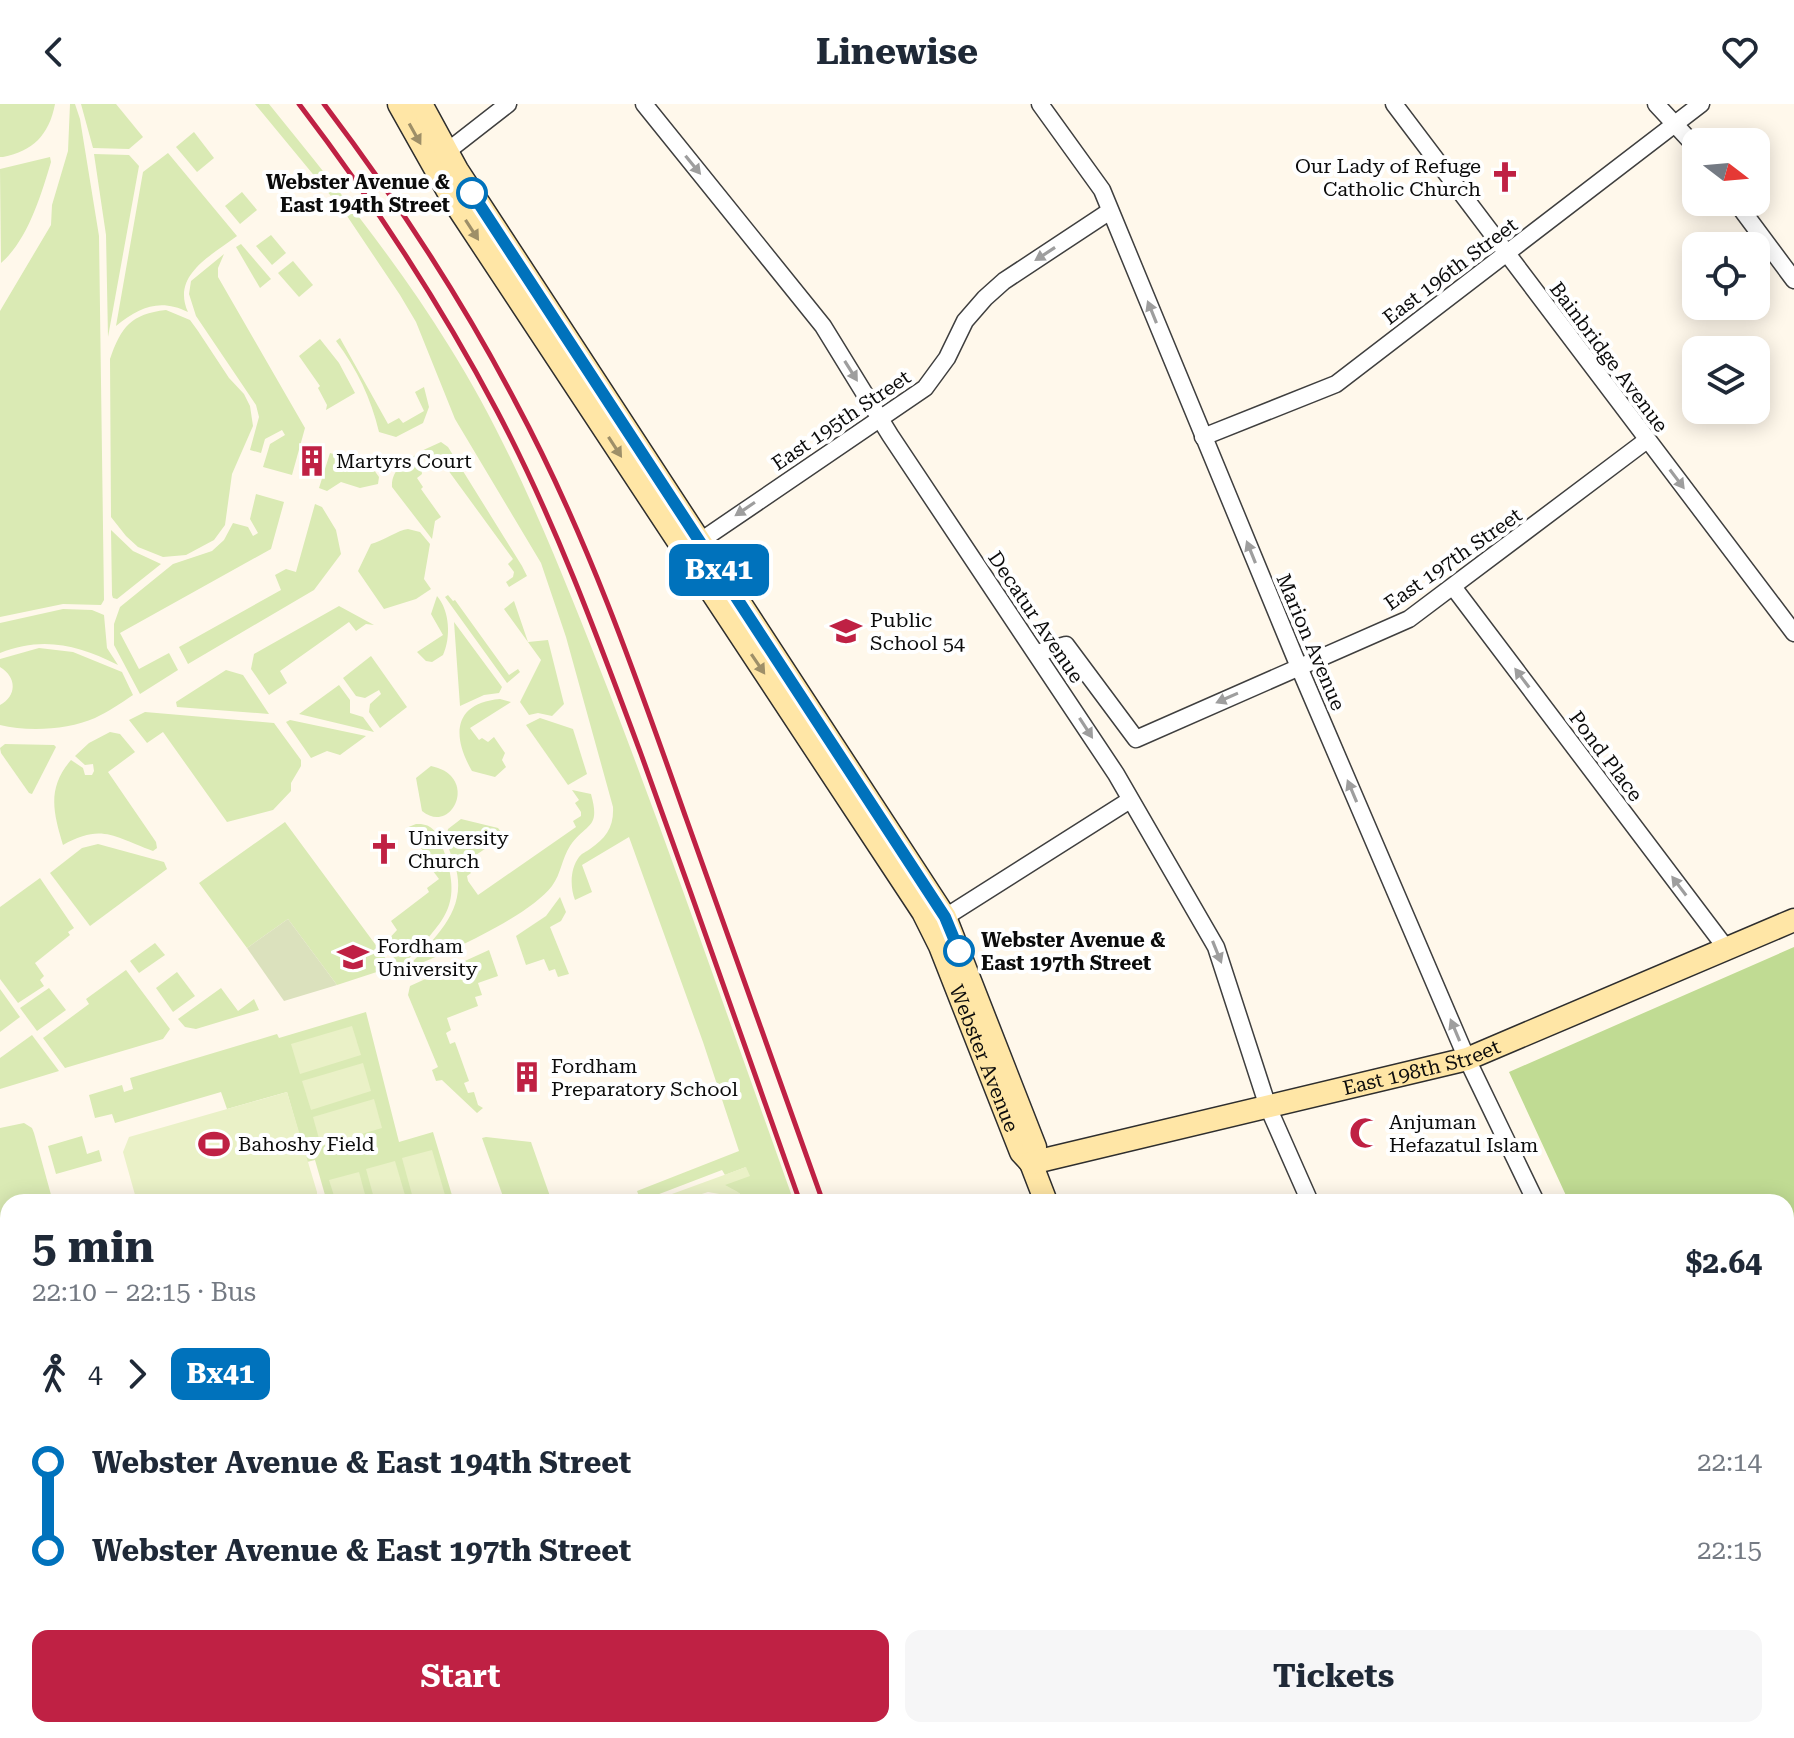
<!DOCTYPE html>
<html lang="en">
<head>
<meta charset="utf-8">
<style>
	body { margin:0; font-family:"Roboto Serif",serif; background:#f6f6f7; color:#1f2937; height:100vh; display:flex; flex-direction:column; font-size:30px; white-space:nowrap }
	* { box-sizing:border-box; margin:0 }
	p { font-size:26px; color:#747a83 }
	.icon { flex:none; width:44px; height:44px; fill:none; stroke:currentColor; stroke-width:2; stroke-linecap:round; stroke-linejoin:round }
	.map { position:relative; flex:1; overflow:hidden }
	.sheet { position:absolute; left:0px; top:1090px; width:1794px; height:544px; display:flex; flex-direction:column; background:#fff; border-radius:24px 24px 0 0; box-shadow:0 4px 20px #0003 }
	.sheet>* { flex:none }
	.badge { padding:0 16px; border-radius:12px; font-size:28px; line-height:52px }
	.needle { width:52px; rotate:106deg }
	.controls { position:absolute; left:1682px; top:24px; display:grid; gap:16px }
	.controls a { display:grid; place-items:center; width:88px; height:88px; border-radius:16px; background:#fff; box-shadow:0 4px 20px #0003; font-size:40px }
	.map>.badge { position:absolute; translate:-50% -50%; box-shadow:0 0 0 4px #fff }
	.legs { display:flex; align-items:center; gap:12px; height:88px; padding:0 32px; font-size:26px }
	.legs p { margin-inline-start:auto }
	.summary { display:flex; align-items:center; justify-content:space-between; height:136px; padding:0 32px }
	h1 { font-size:44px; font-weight:700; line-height:60px }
	.button { display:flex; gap:16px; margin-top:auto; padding:16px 32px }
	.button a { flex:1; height:92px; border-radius:16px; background:#bf2144; color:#fff; font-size:32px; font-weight:700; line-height:92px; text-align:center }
	.button a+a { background:#f6f6f7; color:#1f2937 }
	ul { padding:0 32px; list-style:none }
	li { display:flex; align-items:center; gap:28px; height:88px; font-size:30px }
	li i { display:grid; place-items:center; width:12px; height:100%; margin:0 10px; background:currentColor }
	li i::after { content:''; width:20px; height:20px; margin:-10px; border:6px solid; border-radius:50%; background:#fff }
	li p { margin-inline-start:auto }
	li:first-child i { background:linear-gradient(#0000 50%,currentColor 0) }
	li:last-child i { background:linear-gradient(currentColor 50%,#0000 0) }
	header { display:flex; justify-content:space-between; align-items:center; height:104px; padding:0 32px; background:#fff; font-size:36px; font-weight:700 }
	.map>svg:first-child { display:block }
</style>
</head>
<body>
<header><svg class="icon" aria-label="back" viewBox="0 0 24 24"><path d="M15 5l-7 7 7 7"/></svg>Linewise<svg class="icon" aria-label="heart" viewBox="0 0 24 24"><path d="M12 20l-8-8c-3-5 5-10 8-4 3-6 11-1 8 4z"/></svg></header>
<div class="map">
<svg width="1794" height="1634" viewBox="0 0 1794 1634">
	<rect width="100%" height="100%" fill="#fff8eb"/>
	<g fill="#daeab4">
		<path d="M0,0H55C49,31 33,47 3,53H0Z"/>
		<polygon points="70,0 75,0 80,15 99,132 104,496 101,501 63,500 0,513 0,207 51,121 52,101 68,47"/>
		<polygon points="81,0 116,0 143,33 129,45 93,44"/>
		<path d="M255,0H269C332,78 396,156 449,242C516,349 563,471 609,588C674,757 733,928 794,1098H747L742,1091L724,1081L746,1063L725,1071L722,1066L641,1097L637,1087L739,1047L703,938L629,733L582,761L592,788L575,796C570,783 570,765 579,753C582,749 586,748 590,745C606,734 614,723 613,703L566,533L541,459L455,315L416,218L400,191L345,109Z"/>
		<polygon points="194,28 214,54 197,68 176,43"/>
		<path d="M168,49L237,132C212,151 171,171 188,208C160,194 139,203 116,222L143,68Z"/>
		<polygon points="94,50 129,51 139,62 108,233 106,131"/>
		<path d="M50,53L51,58C41,91 28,136 1,159L0,65Z"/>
		<polygon points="242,88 257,106 240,120 225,102"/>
		<polygon points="271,131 286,149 272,161 256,142"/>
		<polygon points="241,140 271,175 260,184 236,143"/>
		<polygon points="224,150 218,164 218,173 305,324 292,371 263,363 270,340 285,331 282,326 265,335 261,349 250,346 259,313 256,301 196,212 189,190 191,177"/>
		<polygon points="293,157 313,181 299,193 278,169"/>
		<path d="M166,206L190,216L198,227L229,274L244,290L250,302L253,322L232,370L225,421L214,436L186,451L163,453L138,443L126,432L111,413L110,255C121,223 131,210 166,206Z"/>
		<path d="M340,234L388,320L399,314L403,319L424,307L415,288L424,283L429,303L423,319L396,333L379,328C371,294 357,265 336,237Z"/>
		<polygon points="320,235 339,259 355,289 326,306 327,301 318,284 320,282 299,252"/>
		<polygon points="441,338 448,343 522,462 527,472 509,483 506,478 513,473 514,468 508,460 513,455 437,351 426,358 419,348"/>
		<polygon points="330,349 353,356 356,361 374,366 379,373 378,380 360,384 341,378 327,387 319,384"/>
		<path d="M417,350L423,360L421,362L422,370L417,374L423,383L421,385L441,413L435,417L432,435L392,383C391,366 405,358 417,350Z"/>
		<polygon points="256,390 284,398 271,445 120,529 139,565 169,549 178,566 140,590 114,541 114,520 120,503 173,460 212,447 224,436 233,419 248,423 253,432 258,429 250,415"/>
		<polygon points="315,400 322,403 336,426 341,450 314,486 188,560 179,543 281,486 275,471 286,465 296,468"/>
		<path d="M408,425L420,428L430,440L424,475L431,485L416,495L384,505L358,467L371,440C383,437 398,426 408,425Z"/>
		<polygon points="111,426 133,447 161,460 117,495 113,494 112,491"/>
		<polygon points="448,491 453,497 455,496 509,571 518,565 520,568 507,579 445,493"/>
		<path d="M437,492C450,507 451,534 443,551L432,558L426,557L417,548L443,531L431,510Z"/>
		<polygon points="514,497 528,538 548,536 564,600 552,612 538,609 529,611 520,598 541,556 504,505"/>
		<polygon points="339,502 374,521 366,520 356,527 349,518 280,567 287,579 269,591 251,565 254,550"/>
		<path d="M63,505L92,506L104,511L107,544L118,561C78,541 43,532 0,549V519Z"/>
		<polygon points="454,518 502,583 499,589 484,591 460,602"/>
		<path d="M39,544L73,548L122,568L133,591C121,599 108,608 95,614C68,626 28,628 0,621V601C17,592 17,573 0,563V555Z"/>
		<polygon points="371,552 407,603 380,624 369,608 370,600 381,590 379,586 365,594 356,592 343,574"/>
		<polygon points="226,566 243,571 269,610 177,603 176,598"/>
		<polygon points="339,581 350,596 350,609 363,613 374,628 299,610"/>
		<path d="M500,595L511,598L470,624L479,636L482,634L488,638L494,633L505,649L502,656L506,663L495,673L472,667C451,631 454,599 500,595Z"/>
		<polygon points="145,608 274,619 301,656 301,662 291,679 291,687 273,706 227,718 163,628 147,639 129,616"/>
		<polygon points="540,614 573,625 587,670 568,681 526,621"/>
		<polygon points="290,616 366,632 340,651 327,647 311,654 286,618"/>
		<path d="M110,628L120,630L135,648L108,668L156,738L157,744L153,747C114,733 102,719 63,741C53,708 47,684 71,656L83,664L85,671H92L94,667L93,660L85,661L75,652L89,639Z"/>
		<polygon points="5,640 54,641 56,643 32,690 29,689 1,649 0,644"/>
		<path d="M431,662C480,672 452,732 422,707L416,674Z"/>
		<path d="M572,686L591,690C601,726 586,718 570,742C562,754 561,770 552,782C528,813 444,851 406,865C434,834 469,807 455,761C451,749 444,738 448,725L461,715L498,724L504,732L473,753L476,758L467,764L471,769L467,772L468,777L478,791L576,723L573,717L581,712V708L575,699L579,696Z"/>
		<polygon points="285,718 392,863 337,881 288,815 247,844 199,779"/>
		<path d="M416,720C432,719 437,728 442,742C465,803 444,816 405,859H397L385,839L397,826L391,817L429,788L427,784L439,775L424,755L427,752L406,724Z"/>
		<polygon points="98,740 164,758 167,765 90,822 50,769 82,744"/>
		<polygon points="40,774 74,824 68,828 70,831 35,859 44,872 40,876 44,882 18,899 0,875 0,803"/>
		<polygon points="560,793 566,808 561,817 550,823 569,870 558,873 555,865 549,867 544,855 526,861 516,832 546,812"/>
		<polygon points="155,839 165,851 139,869 130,857"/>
		<polygon points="489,846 498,872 478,879 482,891 475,893 478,902 447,914 451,926 446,929 450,940 455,938 469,977 464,979 468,989 474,988 478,1001 483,1004 477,1009 442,976 436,977 432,966 438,963 408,891 410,882"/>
		<polygon points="126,866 170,925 163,935 65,964 43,934 89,900 86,895"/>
		<polygon points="177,868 195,892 173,908 156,884"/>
		<polygon points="49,884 66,906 37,927 20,904"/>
		<polygon points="221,884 238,907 254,895 259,906 196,925 185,923 178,915"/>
		<polygon points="0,885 20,913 0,928"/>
		<polygon points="366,908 399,1038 433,1028 454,1098 327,1098 315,1056 307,1058 287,988 227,1005 221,988 115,1019 112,1010 95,1014 89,991 122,981 124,988 133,985 130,974 277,930 279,934"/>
		<polygon points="32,931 59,967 0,985 0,954"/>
		<polygon points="24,1019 32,1024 34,1029 53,1098 8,1098 8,1111 0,1114 0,1024"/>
		<polygon points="82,1032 87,1050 99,1046 102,1057 56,1070 48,1042"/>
		<polygon points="486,1033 531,1038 552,1098 505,1098 482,1034"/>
		<polygon points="8,1532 8,1626 767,1626 770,1634 0,1634 0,1535"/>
		<polygon points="862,1626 982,1626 985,1634 867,1634"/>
	</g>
	<polygon fill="#c0db93" points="1794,843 1794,1522 1786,1522 1786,1098 1569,1098 1509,968"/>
	<polygon fill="#dbe1bd" points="288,815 337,881 284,897 247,844"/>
	<g fill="#eaf1c7">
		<polygon points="352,922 361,951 300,970 291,940"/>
		<polygon points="363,959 371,987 311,1006 302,977"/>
		<polygon points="287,988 317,1088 317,1098 137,1098 123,1048 129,1033"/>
		<polygon points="374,995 382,1024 321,1042 313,1013"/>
		<polygon points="432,1046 447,1098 414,1098 402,1054"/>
		<polygon points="395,1057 407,1098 375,1098 366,1065"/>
		<polygon points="746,1063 750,1072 725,1081 738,1088 747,1098 735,1098 725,1091 708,1088 677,1098 650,1098"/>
		<polygon points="359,1068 367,1098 336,1098 329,1076"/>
	</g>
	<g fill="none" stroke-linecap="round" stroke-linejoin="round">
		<defs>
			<g id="street">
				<polyline points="644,0 823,222 890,331 1116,670 1216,843 1268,1003 1310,1098"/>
				<polyline points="1040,0 1102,86 1299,563 1467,955 1536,1098"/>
				<polyline points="1394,0 1794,529"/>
				<polyline points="1656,0 1696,43"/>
				<polyline points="440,53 508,0"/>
				<polyline points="1736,98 1794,176"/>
				<polyline points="1203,333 1336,280 1701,0"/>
				<polyline points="693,442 925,284 947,254 965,217 985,194 1004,177 1110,107"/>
				<polyline points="1454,484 1726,844"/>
				<polyline points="1037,549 1066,541 1136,635 1409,515 1647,336"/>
				<polyline points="936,819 1130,696"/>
				<polyline points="1534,1626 1538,1634"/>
				<polyline points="1784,1626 1788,1634"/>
			</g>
			<g id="secondary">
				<path id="s1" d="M399,0L453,96L923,808L940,842L1021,1048L1031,1059L1046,1098"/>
				<polyline points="421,0 457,66 945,813 1035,1043 1031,1059"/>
				<path id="s2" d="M1031,1059L1467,955L1794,816"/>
				<polyline points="1786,1559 1794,1559"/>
				<polyline points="1252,1626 1255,1634"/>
				<polyline points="1413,1634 1441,1626"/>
			</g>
			<g id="primary">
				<polyline points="0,1486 8,1483"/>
				<polyline points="0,1513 8,1510"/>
				<polyline points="796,1626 799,1634"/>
				<polyline points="822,1626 829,1634"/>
			</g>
		</defs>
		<use href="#street" stroke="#3f3f3f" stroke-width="19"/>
		<use href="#secondary" stroke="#2e2e2e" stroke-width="25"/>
		<use href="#primary" stroke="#1d1d1d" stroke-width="27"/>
		<use href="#street" stroke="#fff" stroke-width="16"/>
		<use href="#secondary" stroke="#ffe6a6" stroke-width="22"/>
		<use href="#primary" stroke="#fcba5e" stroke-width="24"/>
		<g stroke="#bf2144" stroke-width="5">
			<path d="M299,0C373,97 440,199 497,307C555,417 598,534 641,650C695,799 747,949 800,1098"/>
			<path d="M324,0C396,95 460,192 515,297C586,429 636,572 686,714C731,842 777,970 823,1098"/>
			<polyline points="989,1626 992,1634"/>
			<polyline points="1023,1626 1025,1634"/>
		</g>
	</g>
	<defs><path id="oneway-solid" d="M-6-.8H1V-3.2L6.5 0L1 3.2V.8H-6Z" transform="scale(2)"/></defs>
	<g fill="#9e8f68">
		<use href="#oneway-solid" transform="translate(415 30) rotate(61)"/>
		<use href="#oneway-solid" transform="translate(472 126) rotate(57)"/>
		<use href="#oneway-solid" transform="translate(615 343) rotate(57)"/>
		<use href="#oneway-solid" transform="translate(758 560) rotate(56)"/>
	</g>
	<g fill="#9e9e9e">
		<use href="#oneway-solid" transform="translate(693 61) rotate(51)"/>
		<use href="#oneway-solid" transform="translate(1045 150) rotate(147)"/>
		<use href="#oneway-solid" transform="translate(1152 208) rotate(-112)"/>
		<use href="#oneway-solid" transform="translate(851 267) rotate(58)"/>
		<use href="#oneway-solid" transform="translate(1677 375) rotate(53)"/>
		<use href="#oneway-solid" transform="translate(745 405) rotate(146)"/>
		<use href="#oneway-solid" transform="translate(1251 448) rotate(-112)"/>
		<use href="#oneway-solid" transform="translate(1522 574) rotate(-127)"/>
		<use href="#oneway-solid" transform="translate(1227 594) rotate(156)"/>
		<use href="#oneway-solid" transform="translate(1086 624) rotate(57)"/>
		<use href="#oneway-solid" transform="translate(1352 687) rotate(-113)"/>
		<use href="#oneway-solid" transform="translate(1679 782) rotate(-127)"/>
		<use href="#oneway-solid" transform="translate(1217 848) rotate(68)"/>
		<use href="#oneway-solid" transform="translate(1455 926) rotate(-113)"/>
	</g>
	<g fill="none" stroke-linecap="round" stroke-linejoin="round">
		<defs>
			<polyline id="line-1" points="472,89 945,813 959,847"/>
		</defs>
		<use href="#line-1" stroke="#fff" stroke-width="18"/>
		<use href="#line-1" stroke="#0072bc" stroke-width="12"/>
	</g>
	<defs>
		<symbol id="church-bare" viewBox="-9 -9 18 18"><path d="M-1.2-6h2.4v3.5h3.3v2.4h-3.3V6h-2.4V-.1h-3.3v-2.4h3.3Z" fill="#bf2144" stroke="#fff" stroke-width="2.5" paint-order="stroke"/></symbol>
		<symbol id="building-bare" viewBox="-9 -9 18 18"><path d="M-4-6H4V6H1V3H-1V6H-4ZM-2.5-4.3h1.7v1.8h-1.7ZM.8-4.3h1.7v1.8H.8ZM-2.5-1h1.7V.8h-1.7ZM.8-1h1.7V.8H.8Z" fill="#bf2144" stroke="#fff" stroke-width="2.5" paint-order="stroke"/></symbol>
		<symbol id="school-bare" viewBox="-9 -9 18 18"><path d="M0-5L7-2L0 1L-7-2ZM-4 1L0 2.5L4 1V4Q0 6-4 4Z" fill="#bf2144" stroke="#fff" stroke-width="2.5" paint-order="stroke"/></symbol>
		<symbol id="university-bare" viewBox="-9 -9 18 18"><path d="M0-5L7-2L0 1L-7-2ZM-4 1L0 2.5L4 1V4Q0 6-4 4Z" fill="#bf2144" stroke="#fff" stroke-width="2.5" paint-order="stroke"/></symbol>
		<symbol id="mosque-bare" viewBox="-9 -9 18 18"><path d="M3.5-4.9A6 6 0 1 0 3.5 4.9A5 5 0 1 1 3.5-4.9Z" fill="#bf2144" stroke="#fff" stroke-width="2.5" paint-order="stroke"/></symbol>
		<symbol id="stadium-bare" viewBox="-9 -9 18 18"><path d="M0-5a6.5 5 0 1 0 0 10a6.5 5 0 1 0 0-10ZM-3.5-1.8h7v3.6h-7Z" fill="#bf2144" stroke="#fff" stroke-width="2.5" paint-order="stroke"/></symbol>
	</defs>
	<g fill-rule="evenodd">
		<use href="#church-bare" x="1483" y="51" width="44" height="44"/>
		<use href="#building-bare" x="290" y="335" width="44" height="44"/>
		<use href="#school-bare" x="824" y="505" width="44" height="44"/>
		<use href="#church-bare" x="362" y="723" width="44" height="44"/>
		<use href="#university-bare" x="331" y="831" width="44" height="44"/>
		<use href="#building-bare" x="505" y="951" width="44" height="44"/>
		<use href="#mosque-bare" x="1343" y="1007" width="44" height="44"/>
		<use href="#stadium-bare" x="192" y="1018" width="44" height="44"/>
	</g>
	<g fill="#fff" stroke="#0072bc" stroke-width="4">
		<circle cx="472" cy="89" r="14"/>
		<circle cx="959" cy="847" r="14"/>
	</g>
	<g text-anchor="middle" stroke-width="8" stroke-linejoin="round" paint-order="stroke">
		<g font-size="20" fill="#0c0c0c" stroke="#fff" text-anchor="start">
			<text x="1481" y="69" text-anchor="end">Our Lady of Refuge<tspan x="1481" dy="23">Catholic Church</tspan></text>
			<text x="336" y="364">Martyrs Court</text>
			<text x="870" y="523">Public<tspan x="870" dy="23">School 54</tspan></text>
			<text x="408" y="741">University<tspan x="408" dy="23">Church</tspan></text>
			<text x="377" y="849">Fordham<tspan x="377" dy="23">University</tspan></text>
			<text x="551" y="969">Fordham<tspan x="551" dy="23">Preparatory School</tspan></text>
			<text x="1389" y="1025">Anjuman<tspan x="1389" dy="23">Hefazatul Islam</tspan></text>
			<text x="238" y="1047">Bahoshy Field</text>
		</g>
		<g font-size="20" font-weight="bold" fill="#0c0c0c" stroke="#fff" text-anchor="end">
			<text x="450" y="85">Webster Avenue &amp;<tspan x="450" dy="23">East 194th Street</tspan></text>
			<text x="981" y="843" text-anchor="start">Webster Avenue &amp;<tspan x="981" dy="23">East 197th Street</tspan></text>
		</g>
		<g font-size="20" fill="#0c0c0c" stroke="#fff">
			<text transform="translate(1450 167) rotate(-37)" y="7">East 196th Street</text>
			<text transform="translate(1609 253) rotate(53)" y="7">Bainbridge Avenue</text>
			<text transform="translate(841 316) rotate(-34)" y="7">East 195th Street</text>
			<text transform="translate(1453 455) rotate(-35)" y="7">East 197th Street</text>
			<text transform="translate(1036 513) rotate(56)" y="7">Decatur Avenue</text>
			<text transform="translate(1311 538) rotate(67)" y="7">Marion Avenue</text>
			<text transform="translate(1606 652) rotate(53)" y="7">Pond Place</text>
			<text dy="7" stroke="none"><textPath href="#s1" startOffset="1122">Webster Avenue</textPath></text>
			<text dy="7" stroke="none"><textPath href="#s2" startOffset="402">East 198th Street</textPath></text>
		</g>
	</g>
</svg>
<div class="controls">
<a><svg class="needle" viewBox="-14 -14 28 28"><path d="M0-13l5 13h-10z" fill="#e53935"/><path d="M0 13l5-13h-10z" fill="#747a83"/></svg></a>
<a><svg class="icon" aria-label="locate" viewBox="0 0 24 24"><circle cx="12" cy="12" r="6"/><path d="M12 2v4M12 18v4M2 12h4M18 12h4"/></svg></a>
<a><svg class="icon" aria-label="layers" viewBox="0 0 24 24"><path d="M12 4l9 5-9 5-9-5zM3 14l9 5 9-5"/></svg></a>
</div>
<b class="badge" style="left:719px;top:466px;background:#0072bc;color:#fff">Bx41</b>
<section class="sheet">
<div class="summary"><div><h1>5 min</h1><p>22:10 – 22:15 · Bus</p></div><b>$2.64</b></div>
<div class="legs"><svg class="icon" aria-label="walk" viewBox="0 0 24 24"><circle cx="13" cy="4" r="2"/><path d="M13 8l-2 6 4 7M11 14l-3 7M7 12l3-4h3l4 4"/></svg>4<svg class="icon" aria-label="forward" viewBox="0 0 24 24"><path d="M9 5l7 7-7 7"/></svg><b class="badge" style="background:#0072bc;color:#fff">Bx41</b></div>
<ul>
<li><i style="color:#0072bc"></i><b>Webster Avenue &amp; East 194th Street</b><p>22:14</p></li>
<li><i style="color:#0072bc"></i><b>Webster Avenue &amp; East 197th Street</b><p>22:15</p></li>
</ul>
<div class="button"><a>Start</a><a>Tickets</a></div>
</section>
</div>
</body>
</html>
